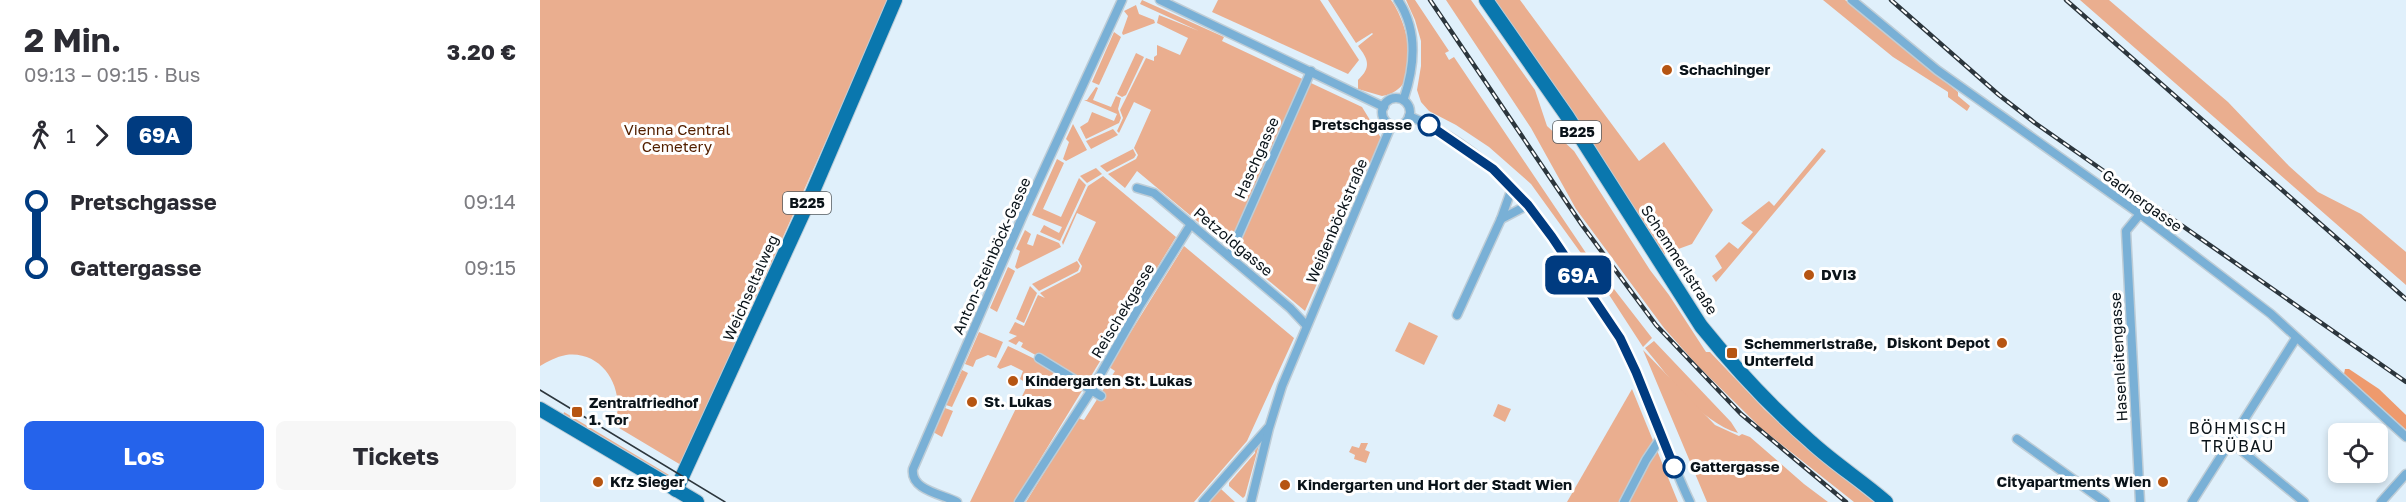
<!DOCTYPE html>
<html lang="de">
<head>
<meta charset="utf-8">
<style>
	body { margin:0; font-family:"Golos Text",sans-serif; background:#f7f7f7; color:#2b2b33; height:100vh; display:flex; flex-direction:column; font-size:22px; white-space:nowrap }
	* { box-sizing:border-box; margin:0 }
	p { font-size:20px; color:#7c7c81 }
	.icon { flex:none; width:33px; height:33px; fill:none; stroke:currentColor; stroke-width:2; stroke-linecap:round; stroke-linejoin:round }
	.map { position:relative; flex:1; overflow:hidden }
	.drawer { display:flex; flex-direction:column; background:#fff; width:540px }
	.drawer>* { flex:none }
	.badge { padding:0 12px; border-radius:9px; font-size:21px; line-height:39px }
	.buttons { position:absolute; left:1788px; top:423px; display:grid; gap:12px }
	.buttons a { display:grid; place-items:center; width:60px; height:60px; border-radius:9px; background:#fff; box-shadow:0 3px 9px #0003; font-size:30px }
	.map>.badge { position:absolute; translate:-50% -50%; box-shadow:0 0 0 3px #fff }
	.legs { display:flex; align-items:center; gap:9px; height:66px; padding:0 24px; font-size:20px }
	.legs p { margin-inline-start:auto }
	.head { display:flex; align-items:center; justify-content:space-between; height:102px; padding:0 24px }
	h1 { font-size:33px; font-weight:700; line-height:45px }
	.button { display:flex; gap:12px; margin-top:auto; padding:12px 24px }
	.button a { flex:1; height:69px; border-radius:9px; background:#2563eb; color:#fff; font-size:24px; font-weight:700; line-height:69px; text-align:center }
	.button a+a { background:#f7f7f7; color:#2b2b33 }
	ul { padding:0 24px; list-style:none }
	li { display:flex; align-items:center; gap:21px; height:66px; font-size:22px }
	li i { display:grid; place-items:center; width:9px; height:100%; margin:0 8px; background:currentColor }
	li i::after { content:''; width:15px; height:15px; margin:-8px; border:4px solid; border-radius:50%; background:#fff }
	li p { margin-inline-start:auto }
	li:first-child i { background:linear-gradient(#0000 50%,currentColor 0) }
	li:last-child i { background:linear-gradient(currentColor 50%,#0000 0) }
	main { display:flex; flex:1; min-height:0 }
	.map>svg:first-child { display:block }
</style>
</head>
<body>
<main>
<section class="drawer">
<div class="head"><div><h1>2 Min.</h1><p>09:13 – 09:15 · Bus</p></div><b>3.20 €</b></div>
<div class="legs"><svg class="icon" aria-label="walk" viewBox="0 0 24 24"><circle cx="13" cy="4" r="2"/><path d="M13 8l-2 6 4 7M11 14l-3 7M7 12l3-4h3l4 4"/></svg>1<svg class="icon" aria-label="forward" viewBox="0 0 24 24"><path d="M9 5l7 7-7 7"/></svg><b class="badge" style="background:#003b80;color:#fff">69A</b></div>
<ul>
<li><i style="color:#003b80"></i><b>Pretschgasse</b><p>09:14</p></li>
<li><i style="color:#003b80"></i><b>Gattergasse</b><p>09:15</p></li>
</ul>
<div class="button"><a>Los</a><a>Tickets</a></div>
</section>
<div class="map">
<svg width="1866" height="502" viewBox="0 0 1866 502">
	<rect width="100%" height="100%" fill="#e0f0fb"/>
	<g fill="#eaae8f">
		<path d="M0,0H349L141,465L74,425C87,393 65,350 26,355C16,357 8,361 0,366Z"/>
		<polygon points="602,0 684,37 682,41 822,107 841,138 765,311 597,171 585,188 568,174 596,159 598,155 594,148 611,110 594,102 579,133 577,131 583,118 580,110 606,58 614,61 614,57 617,55 617,45 640,55 648,38 617,23 619,15 659,31 600,4"/>
		<polygon points="678,0 780,0 819,60 808,74 672,12"/>
		<path d="M788,0H851C868,23 886,90 842,96L818,89V80C832,67 828,59 818,46L833,34L832,33L816,43Z"/>
		<polygon points="866,0 875,0 909,51 905,53 909,60 914,57 1046,253 1112,338 1103,347 1051,267 991,184 949,147 916,125 889,111 881,102 877,90 881,66 881,41 875,20"/>
		<polygon points="906,0 931,0 995,90 1007,126 1034,151 1110,270 1129,295 1166,352 1170,352 1224,409 1265,447 1334,502 1314,502 1222,429 1158,366 1124,328 1036,209 991,128"/>
		<polygon points="951,0 980,0 1099,161 1124,142 1173,210 1152,244 1122,255"/>
		<polygon points="1283,0 1305,0 1418,92 1418,96 1430,106 1427,111 1408,97 1408,92 1353,57"/>
		<polygon points="1540,0 1569,0 1688,102 1749,166 1778,192 1821,214 1866,252 1866,285"/>
		<polygon points="596,5 599,14 614,20 615,23 583,35 582,33 588,16 584,11"/>
		<polygon points="574,32 581,37 559,85 552,82"/>
		<polygon points="596,53 604,57 586,95 582,97 577,94"/>
		<polygon points="556,87 558,88 553,100 571,107 576,96 581,98 578,109 581,118 579,123 546,139 540,127 548,122 552,112 574,121 577,114 544,100 547,100"/>
		<polygon points="533,124 547,150 526,161 523,159 529,142 526,139"/>
		<polygon points="573,129 578,135 551,149 546,141"/>
		<polygon points="1282,148 1286,151 1176,282 1172,276 1182,268 1175,256 1189,242 1198,249 1213,232 1201,223 1229,201 1234,206"/>
		<polygon points="593,149 596,155 594,158 567,172 560,166"/>
		<polygon points="517,159 524,163 503,209 521,217 539,178 546,185 520,241 500,232 504,225 519,233 522,227 492,215"/>
		<polygon points="556,168 562,174 547,183 540,176"/>
		<polygon points="563,176 636,237 474,502 430,502 488,384 480,379 483,371 471,365 460,369 457,367 468,346 499,361 501,358 481,347 483,343 479,341 476,345 468,341 477,336 469,333 475,322 484,326 498,295 505,298 500,293 540,272 542,266 538,260 556,222 537,213 523,245 522,242 548,186"/>
		<polygon points="485,230 491,234 487,244 493,246 497,234 519,243 521,247 477,269 475,267 480,251 476,249"/>
		<polygon points="644,246 754,338 707,441 654,502 486,502 538,418 544,420 575,371 569,367"/>
		<polygon points="537,261 540,266 538,271 499,291 492,284"/>
		<polygon points="468,267 475,271 457,312 450,308"/>
		<polygon points="490,286 497,293 484,323 476,319"/>
		<polygon points="869,322 898,336 884,365 855,351"/>
		<polygon points="439,332 463,342 456,358 448,355 436,360 433,367 425,364"/>
		<path d="M1114,341L1191,422L1198,433C1159,421 1131,379 1105,348Z"/>
		<polygon points="1103,350 1175,425 1199,436 1202,434 1210,437 1264,484 1288,502 1167,502"/>
		<polygon points="422,370 428,373 412,407 406,405"/>
		<polygon points="1092,389 1138,502 1027,502"/>
		<polygon points="958,404 971,409 965,422 953,416"/>
		<polygon points="405,408 413,411 402,437 393,432"/>
		<polygon points="24,412 129,475 123,475 23,418"/>
		<polygon points="821,443 828,443 825,450 830,452 826,463 814,459 815,455 809,452 812,446 819,448"/>
		<polygon points="719,445 705,496 703,498 689,486 689,483 715,453 715,449"/>
		<polygon points="679,489 681,489 695,502 668,502"/>
	</g>
	<polygon fill="#ee9a6d" points="1805,369 1809,369 1839,389 1866,415 1866,430 1804,374"/>
	<g fill="none" stroke-linecap="round" stroke-linejoin="round">
		<defs>
			<g id="street">
				<polyline points="620,0 844,107"/>
				<path d="M858,0C878,30 875,65 864,98"/>
				<polyline points="1312,0 1397,70 1600,214 1731,314 1866,437"/>
				<circle cx="856" cy="112" r="14"/>
				<path d="M869,116C948,149 990,204 1037,273C1055,300 1074,325 1088,354C1112,402 1127,454 1150,502"/>
				<polyline points="597,188 614,193 750,308 766,325"/>
				<polyline points="1600,214 1586,231 1600,502"/>
				<polyline points="961,219 988,205"/>
				<polyline points="689,256 771,71"/>
				<polyline points="917,315 961,219 972,188"/>
				<polyline points="499,358 561,396"/>
				<polyline points="1477,439 1565,502"/>
				<polyline points="1690,441 1764,502"/>
				<path d="M417,502C402,494 370,490 373,469L483,215L582,0"/>
				<polyline points="479,502 551,391 599,307 651,224"/>
				<polyline points="663,502 728,428"/>
				<polyline points="711,502 729,428 742,386 851,126"/>
				<polyline points="1084,502 1106,460 1122,436"/>
				<polyline points="1652,502 1756,338"/>
				<polyline points="1841,502 1866,474"/>
			</g>
			<g id="primary">
				<path d="M946,0L1027,116L1161,326C1194,367 1231,407 1271,442C1295,464 1322,481 1346,502"/>
				<polyline points="0,409 157,502"/>
				<polyline points="136,490 270,198 355,0"/>
			</g>
		</defs>
		<use href="#street" stroke="#becdd7" stroke-width="11"/>
		<use href="#primary" stroke="#becdd7" stroke-width="16"/>
		<use href="#street" stroke="#79b0d6" stroke-width="8"/>
		<use href="#primary" stroke="#0a77ae" stroke-width="14"/>
		<polyline stroke="#2c363d" stroke-width="1.5" points="0,390 185,502"/>
		<defs>
			<g id="rail">
				<polyline points="890,0 1042,225 1116,325 1201,414 1306,502"/>
				<polyline points="1351,0 1459,95 1495,123 1866,382"/>
				<polyline points="1526,0 1866,299"/>
			</g>
		</defs>
		<use href="#rail" stroke="#2c363d" stroke-width="4.5"/>
		<use href="#rail" stroke="#fff" stroke-width="2" stroke-dasharray="7" stroke-linecap="butt"/>
	</g>
	<g fill="none" stroke-linecap="round" stroke-linejoin="round">
		<defs>
			<polyline id="line-1" points="889,125 953,169 988,205 1012,237 1080,338 1096,372 1134,467"/>
		</defs>
		<use href="#line-1" stroke="#fff" stroke-width="14"/>
		<use href="#line-1" stroke="#003b80" stroke-width="9"/>
	</g>
	<g fill="#b65512" stroke="#fff" stroke-width="2">
		<circle cx="1127" cy="70" r="6"/>
		<circle cx="1269" cy="275" r="6"/>
		<circle cx="1462" cy="343" r="6"/>
		<rect x="1186" y="347" width="12" height="12" rx="3"/>
		<circle cx="473" cy="381" r="6"/>
		<circle cx="432" cy="402" r="6"/>
		<rect x="31" y="406" width="12" height="12" rx="3"/>
		<circle cx="58" cy="482" r="6"/>
		<circle cx="1623" cy="482" r="6"/>
		<circle cx="745" cy="485" r="6"/>
	</g>
	<g fill="#fff" stroke="#003b80" stroke-width="3">
		<circle cx="889" cy="125" r="10"/>
		<circle cx="1134" cy="467" r="10"/>
	</g>
	<g text-anchor="middle" stroke-width="6" stroke-linejoin="round" paint-order="stroke">
		<g fill="#fff" stroke="#545a5e" stroke-width="1.5">
			<rect x="1013" y="121" width="48" height="22" rx="4.5"/>
			<rect x="243" y="192" width="48" height="22" rx="4.5"/>
		</g>
		<g font-size="14" font-weight="bold" fill="#0a1319">
			<text x="1037" y="137">B225</text>
			<text x="267" y="208">B225</text>
		</g>
		<g font-size="15" font-weight="bold" fill="#0a1319" stroke="#fff" text-anchor="start">
			<text x="1139" y="75">Schachinger</text>
			<text x="1281" y="280">DVI3</text>
			<text x="1450" y="348" text-anchor="end">Diskont Depot</text>
			<text x="1204" y="349">Schemmerlstraße,<tspan x="1204" dy="17">Unterfeld</tspan></text>
			<text x="485" y="386">Kindergarten St. Lukas</text>
			<text x="444" y="407">St. Lukas</text>
			<text x="49" y="408">Zentralfriedhof<tspan x="49" dy="17">1. Tor</tspan></text>
			<text x="70" y="487">Kfz Sieger</text>
			<text x="1611" y="487" text-anchor="end">Cityapartments Wien</text>
			<text x="757" y="490">Kindergarten und Hort der Stadt Wien</text>
		</g>
		<g font-size="15" font-weight="bold" fill="#0a1319" stroke="#fff" text-anchor="end">
			<text x="872" y="130">Pretschgasse</text>
			<text x="1150" y="472" text-anchor="start">Gattergasse</text>
		</g>
		<g font-size="15" fill="#532000" stroke="#fff">
			<text x="137" y="135">Vienna Central<tspan x="137" dy="17">Cemetery</tspan></text>
		</g>
		<g font-size="15" fill="#0a1319" stroke="#fff">
			<text transform="translate(717 158) rotate(-66)" y="5">Haschgasse</text>
			<text transform="translate(1602 201) rotate(36)" y="5">Gadnergasse</text>
			<text transform="translate(797 221) rotate(-67)" y="5">Weißenböckstraße</text>
			<text transform="translate(693 242) rotate(40)" y="5">Petzoldgasse</text>
			<text transform="translate(452 256) rotate(-66)" y="5">Anton-Steinböck-Gasse</text>
			<text transform="translate(1139 260) rotate(57)" y="5">Schemmerlstraße</text>
			<text transform="translate(211 288) rotate(-66)" y="5">Weichseltalweg</text>
			<text transform="translate(583 311) rotate(-59)" y="5">Reischekgasse</text>
			<text transform="translate(1579 357) rotate(-93)" y="5">Hasenleitengasse</text>
		</g>
		<g font-size="16" letter-spacing="1.5" fill="#0a1319" stroke="#fff">
			<text x="1698" y="434">BÖHMISCH<tspan x="1698" dy="18">TRÜBAU</tspan></text>
		</g>
	</g>
</svg>
<div class="buttons">
<a><svg class="icon" aria-label="locate" viewBox="0 0 24 24"><circle cx="12" cy="12" r="6"/><path d="M12 2v4M12 18v4M2 12h4M18 12h4"/></svg></a>
</div>
<b class="badge" style="left:1038px;top:275px;background:#003b80;color:#fff">69A</b>
</div>
</main>
</body>
</html>
